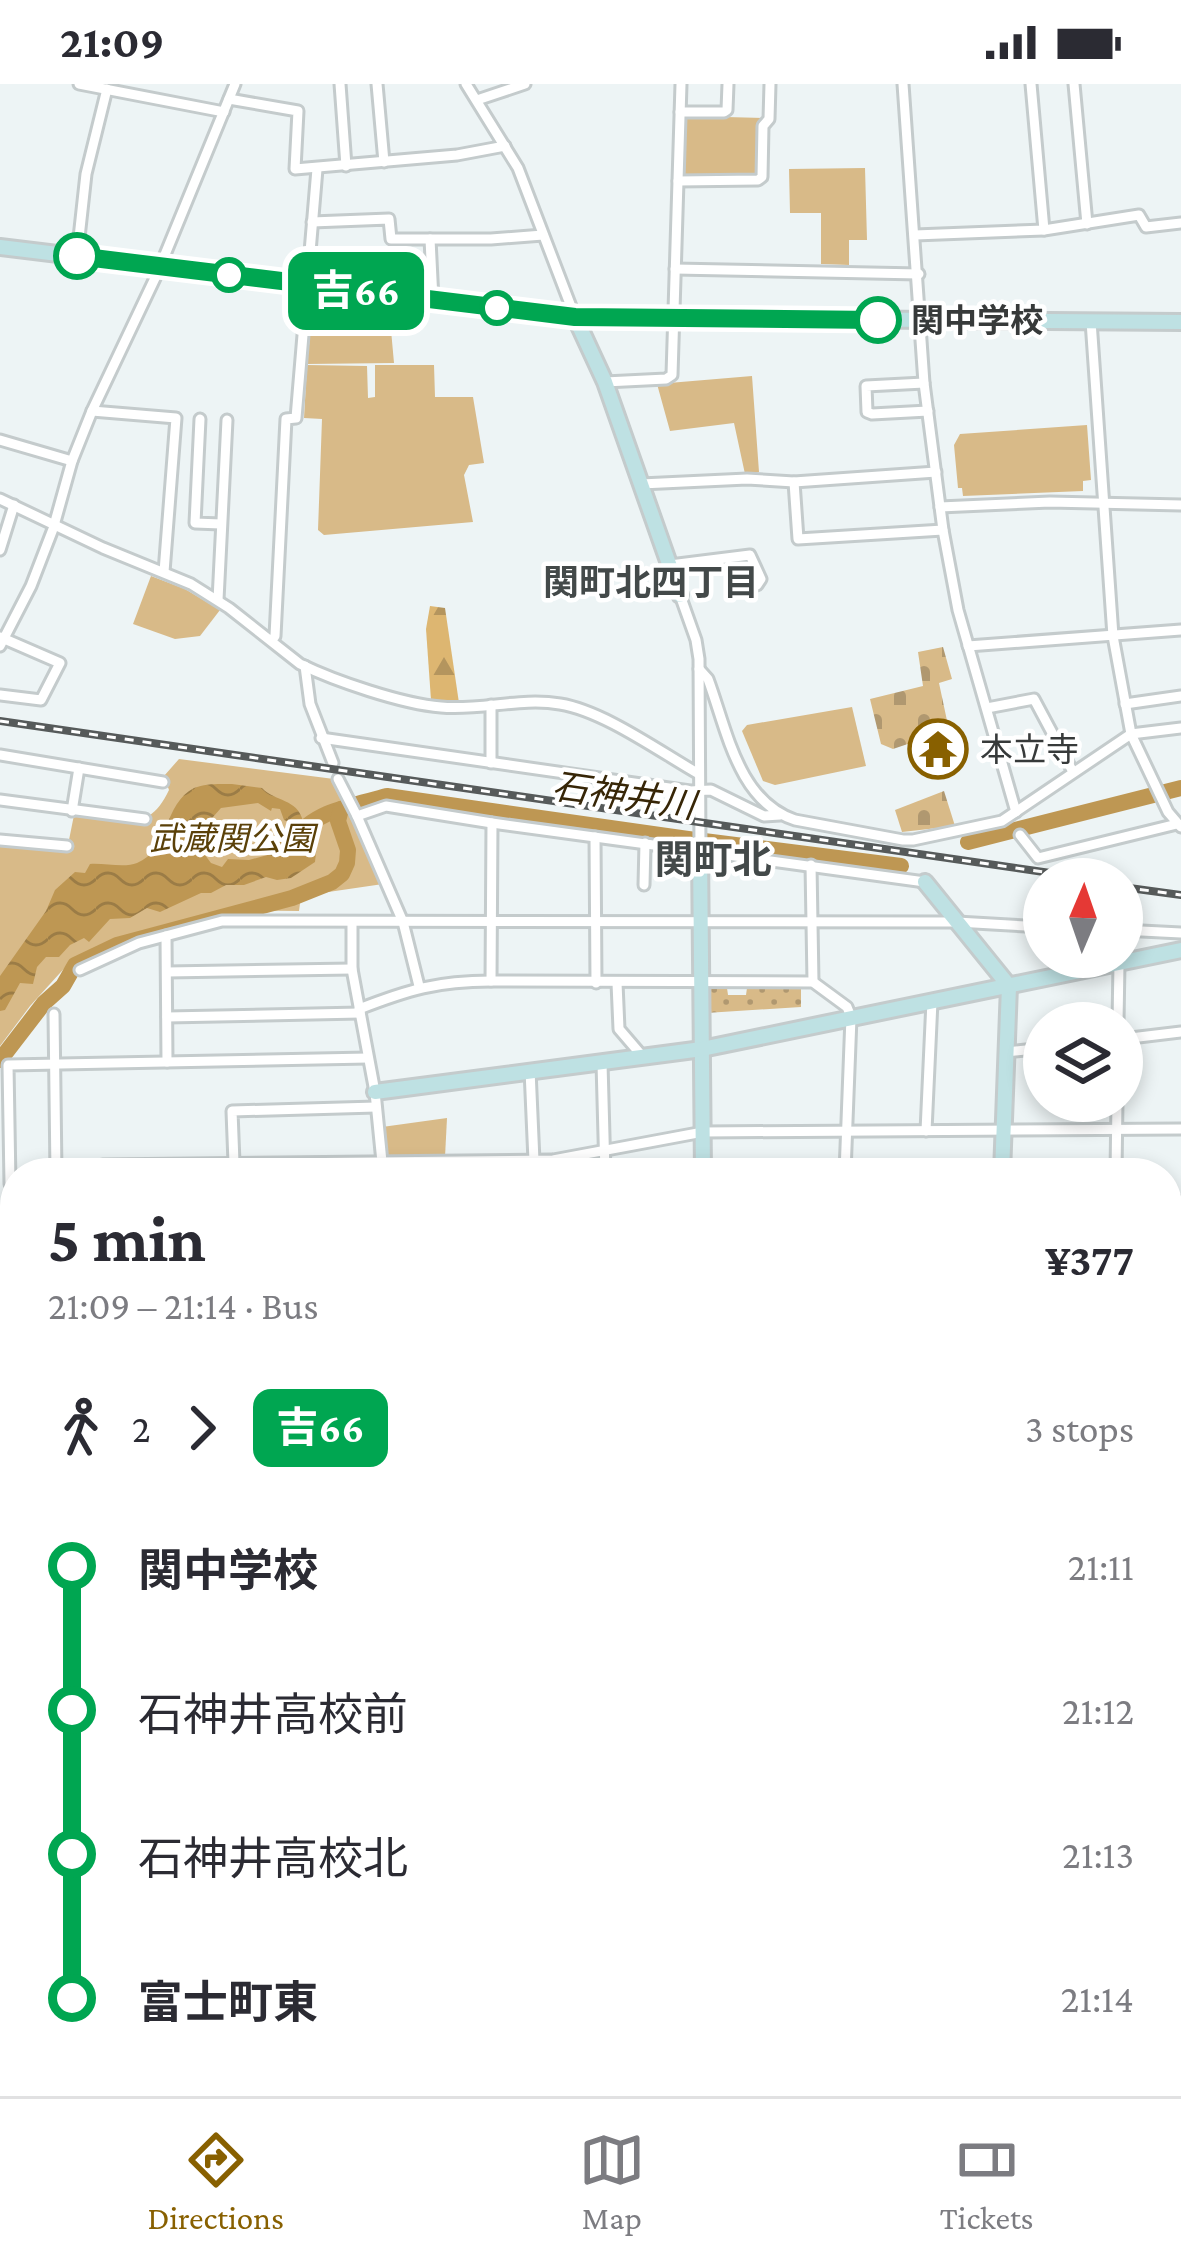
<!DOCTYPE html>
<html lang="en">
<head>
<meta charset="utf-8">
<style>
	body { margin:0; font-family:"Crimson Pro","Noto Sans JP",serif; background:#f2f2f3; color:#2b2b33; height:100vh; display:flex; flex-direction:column; font-size:45px; white-space:nowrap }
	* { box-sizing:border-box; margin:0 }
	p { font-size:39px; color:#7c7c81 }
	.icon { flex:none; width:66px; height:66px; fill:none; stroke:currentColor; stroke-width:2; stroke-linecap:round; stroke-linejoin:round }
	.map { position:relative; flex:1; overflow:hidden }
	.panel { position:absolute; left:0px; top:1074px; width:1182px; height:939px; display:flex; flex-direction:column; background:#fff; border-radius:48px 48px 0 0; box-shadow:0 6px 18px #0003 }
	.panel>* { flex:none }
	.badge { padding:0 24px; border-radius:18px; font-size:42px; line-height:78px }
	.needle { width:78px; rotate:2deg }
	.fabs { position:absolute; left:1023px; top:774px; display:grid; gap:24px }
	.fabs a { display:grid; place-items:center; width:120px; height:120px; border-radius:50%; background:#fff; box-shadow:0 6px 18px #0003; font-size:60px }
	.map>.badge { position:absolute; translate:-50% -50%; box-shadow:0 0 0 6px #fff }
	.legs { display:flex; align-items:center; gap:18px; height:132px; padding:0 48px; font-size:39px }
	.legs p { margin-inline-start:auto }
	.summary { display:flex; align-items:center; justify-content:space-between; height:204px; padding:0 48px }
	h1 { font-size:66px; font-weight:700; line-height:90px }
	ul { padding:0 48px; list-style:none }
	li { display:flex; align-items:center; gap:42px; height:144px; font-size:45px }
	li i { display:grid; place-items:center; width:18px; height:100%; margin:0 15px; background:currentColor }
	li i::after { content:''; width:30px; height:30px; margin:-15px; border:9px solid; border-radius:50%; background:#fff }
	li p { margin-inline-start:auto }
	li:first-child i { background:linear-gradient(#0000 50%,currentColor 0) }
	li:last-child i { background:linear-gradient(currentColor 50%,#0000 0) }
	.status { display:flex; justify-content:space-between; align-items:center; height:84px; padding:0 60px; background:#fff; direction:ltr }
	.status svg { height:33px; fill:currentColor }
	.tabs { display:flex; justify-content:space-around; align-items:center; height:168px; border-top:3px solid #e1e1e2; background:#fff; font-size:33px; color:#7c7c81 }
	.tabs a { display:grid; justify-items:center; gap:6px }
	.tabs .selected { color:#886000 }
	.map>svg:first-child { display:block }
</style>
</head>
<body>
<div class="status"><b>21:09</b><svg viewBox="0 0 49 12"><path d="M0 12V9h3v3zM5 12V6h3v6zM10 12V3h3v9zM15 12V0h3v12zM26 1h20v11H26zM47 4h2v5h-2z"/></svg></div>
<div class="map">
<svg width="1181" height="2012" viewBox="0 0 1181 2012">
	<defs>
		<pattern id="grass-dots" width="8" height="8" patternUnits="userSpaceOnUse" patternTransform="scale(3)"><rect width="8" height="8" fill="#d8ba88"/><path d="M2 2h.1M6 6h.1" fill="none" stroke="#b09870" stroke-width="1.8" stroke-linecap="round"/></pattern>
		<pattern id="forest-firs" width="22" height="20" patternUnits="userSpaceOnUse" patternTransform="scale(3)"><rect width="22" height="20" fill="#ddb671"/><path d="M5 1l3.5 6h-7zM16 11l3.5 6h-7z" fill="#b4955e"/></pattern>
		<pattern id="cemetery-stones" width="16" height="16" patternUnits="userSpaceOnUse" patternTransform="scale(3)"><rect width="16" height="16" fill="#d8ba88"/><path d="M2 7V4a2 2 0 0 1 4 0v3zM10 15v-3a2 2 0 0 1 4 0v3z" fill="#b09870"/></pattern>
		<pattern id="water-waves" width="16" height="10" patternUnits="userSpaceOnUse" patternTransform="scale(3)"><rect width="16" height="10" fill="#be9753"/><path d="M0 5q4-4 8 0t8 0" fill="none" stroke="#9b7c46"/></pattern>
	</defs>
	<rect width="100%" height="100%" fill="#edf4f5"/>
	<polygon fill="url(#grass-dots)" points="710,904 727,904 728,911 746,911 747,904 801,904 801,923 706,929 706,906"/>
	<polygon fill="url(#forest-firs)" points="430,522 445,524 459,619 431,616 426,545"/>
	<g fill="url(#cemetery-stones)">
		<polygon points="943,563 952,595 939,599 949,646 893,665 881,660 870,615 923,602 918,568"/>
		<polygon points="944,707 955,742 902,748 895,726"/>
	</g>
	<g fill="#d8ba88">
		<polygon points="687,32 764,34 759,40 757,90 753,93 682,92 683,35"/>
		<polygon points="865,84 867,156 849,156 849,181 821,180 821,129 790,129 789,85"/>
		<polygon points="312,234 390,235 394,279 307,280"/>
		<polygon points="307,281 367,282 368,314 375,313 375,281 434,281 435,313 473,313 484,379 469,381 464,391 473,438 324,451 318,446 322,335 304,334"/>
		<polygon points="752,292 759,388 745,390 734,339 670,347 657,300"/>
		<polygon points="1087,341 1091,396 1083,397 1083,407 963,412 962,404 958,404 954,361 960,350"/>
		<polygon points="151,492 185,505 220,526 200,552 175,555 133,540"/>
		<polygon points="852,623 866,682 775,701 763,697 742,647 747,641"/>
		<path d="M179,675L334,695L383,800L301,812L299,827L224,826L116,854L70,878L30,922L0,962V760L67,766L74,731C116,737 147,753 169,706L164,692Z"/>
		<polygon points="447,1034 445,1073 385,1074 382,1043"/>
	</g>
	<path fill="url(#water-waves)" fill-rule="evenodd" d="M232,700L262,704C275,718 297,714 303,737L311,743L310,753L317,760L315,778L291,794L277,796L266,793L244,801H226L211,809H201L160,828L147,824L130,834L110,835L89,858L84,854L70,861L59,873H46L37,883L33,900L20,899L5,926L0,927V892L46,827L55,806L75,788L85,789L90,780C105,779 125,784 137,779C168,767 164,719 194,704C206,699 220,700 232,700ZM258,719L271,727L272,724L280,725L284,736L292,739L295,748L281,754L271,770L249,776L228,775L222,783L211,779L202,767L205,742L221,724Z"/>
	<g fill="none" stroke-linecap="round" stroke-linejoin="round">
		<g stroke="#be9753" stroke-width="16">
			<path d="M296,755C312,727 356,721 387,712L688,755L901,782"/>
			<polyline points="968,758 1181,704"/>
			<polyline points="0,976 44,919 63,902 75,881 117,861 292,814 332,798 342,790 347,779 348,766 338,737 341,725"/>
		</g>
		<defs>
			<g id="street">
				<polyline points="79,0 224,28"/>
				<polyline points="340,0 346,82"/>
				<polyline points="377,0 384,78"/>
				<polyline points="466,0 518,84 575,233"/>
				<polyline points="903,0 924,299 943,446 958,526 1016,728"/>
				<polyline points="1031,0 1044,146"/>
				<polyline points="1074,0 1087,140"/>
				<polyline points="229,15 298,27 295,85 457,71 505,62"/>
				<polyline points="477,16 525,0"/>
				<polyline points="680,28 724,28 727,26 728,0"/>
				<polyline points="678,97 758,96 762,93 763,42 769,35 770,0"/>
				<polyline points="312,138 389,135 391,155 491,155 543,151"/>
				<polyline points="915,151 1044,146 1139,131 1146,143 1181,139"/>
				<polyline points="430,155 433,216"/>
				<polyline points="77,172 86,90 107,5"/>
				<polyline points="675,185 919,190"/>
				<polyline points="1091,237 1113,552 1131,650 1168,728 1181,743"/>
				<polyline points="605,298 666,295 672,291 681,0"/>
				<polyline points="924,299 866,302 867,328 872,330 928,327"/>
				<polyline points="92,327 176,334 164,488"/>
				<polyline points="200,335 195,439 221,440"/>
				<polyline points="0,356 72,377"/>
				<polyline points="794,398 798,455 943,446"/>
				<polyline points="641,400 747,395 794,398 936,388"/>
				<path d="M0,415L103,464L191,500L229,524L300,580C335,597 402,620 441,623C480,627 521,613 560,620C604,627 660,668 699,690"/>
				<polyline points="940,423 1050,418 1181,421"/>
				<polyline points="0,466 14,421"/>
				<polyline points="670,481 750,471 761,495 757,501"/>
				<polyline points="680,511 696,556 699,575 700,766"/>
				<polyline points="218,516 227,336"/>
				<polyline points="0,553 60,579 41,616 0,611"/>
				<polyline points="272,556 275,552 286,335 296,334 317,85"/>
				<polyline points="0,562 31,502 53,445 72,377 92,327 157,190 235,0"/>
				<polyline points="968,562 1181,546"/>
				<polyline points="305,582 310,620 333,679"/>
				<path d="M699,585L708,595C727,646 738,717 795,736L903,756H913L1002,737L1131,650L1181,644"/>
				<polyline points="1125,620 1181,612"/>
				<polyline points="987,624 1034,615 1073,688"/>
				<polyline points="321,654 690,707 711,706 764,732 780,731"/>
				<polyline points="0,671 163,698"/>
				<polyline points="491,679 491,621"/>
				<polyline points="338,695 357,732"/>
				<polyline points="0,716 145,735"/>
				<polyline points="72,727 79,684"/>
				<polyline points="492,739 491,897 813,898 847,923 851,933 845,1089"/>
				<polyline points="1020,751 1038,774 1177,740"/>
				<polyline points="595,753 596,899"/>
				<polyline points="0,756 67,762"/>
				<polyline points="811,781 813,898"/>
				<polyline points="644,801 645,759"/>
				<polyline points="352,838 352,885 375,1008 382,1078"/>
				<polyline points="1122,846 1181,849"/>
				<polyline points="166,852 167,978"/>
				<polyline points="80,886 139,859 222,837 957,838 1044,843"/>
				<polyline points="167,888 352,885"/>
				<polyline points="617,899 619,945 643,973"/>
				<polyline points="419,902 403,838 357,732 386,722 492,739 925,798"/>
				<path d="M359,925C408,906 437,897 491,897"/>
				<polyline points="54,930 56,1089"/>
				<polyline points="167,933 360,929"/>
				<polyline points="1118,939 1119,879"/>
				<polyline points="1122,955 1181,948"/>
				<polyline points="1006,968 1044,964"/>
				<polyline points="602,979 605,1089"/>
				<polyline points="530,986 534,1077"/>
				<polyline points="926,1047 932,917"/>
				<polyline points="234,1079 232,1027 376,1023"/>
				<polyline points="59,1089 104,1081 553,1076 703,1048 1181,1045"/>
				<polyline points="1116,1089 1117,1017"/>
				<polyline points="10,1100 8,981 368,974"/>
				<polyline points="1167,1119 1181,1118"/>
				<polyline points="1167,1192 1181,1192"/>
				<polyline points="1167,1261 1181,1261"/>
				<polyline points="0,1264 15,1265"/>
				<polyline points="1167,1300 1181,1299"/>
				<polyline points="0,1393 15,1393"/>
				<polyline points="1167,1405 1181,1404"/>
				<polyline points="1167,1562 1181,1509"/>
				<polyline points="0,1570 15,1571"/>
				<polyline points="0,1610 15,1611"/>
				<polyline points="1167,1631 1181,1633"/>
				<polyline points="1167,1670 1181,1672"/>
				<polyline points="1167,1718 1181,1720"/>
				<polyline points="0,1745 15,1750"/>
				<polyline points="0,1762 15,1767"/>
				<polyline points="1167,1790 1181,1789"/>
				<polyline points="0,1795 1,1793"/>
				<polyline points="1167,1842 1181,1841"/>
				<polyline points="1167,1883 1181,1882"/>
				<polyline points="1167,1927 1181,1926"/>
				<polyline points="607,1998 642,2012"/>
				<polyline points="649,1998 683,2012"/>
				<polyline points="1013,1998 1014,2012"/>
				<polyline points="1165,1998 1167,2012"/>
				<polyline points="811,1999 847,2006"/>
				<polyline points="242,2012 249,1998"/>
				<polyline points="318,2012 324,1998"/>
				<polyline points="425,2012 432,1998"/>
				<polyline points="494,2012 500,1998"/>
				<polyline points="899,2012 900,1998"/>
				<polyline points="987,2012 987,1998"/>
			</g>
			<g id="secondary">
				<polyline points="0,163 575,233 1181,238"/>
				<polyline points="575,233 605,298 680,511"/>
				<polyline points="700,766 703,1089"/>
				<polyline points="925,798 1009,902 1002,1089"/>
				<polyline points="375,1008 702,965 1181,866"/>
				<polyline points="0,1928 15,1933"/>
				<polyline points="164,1998 193,2012"/>
				<polyline points="20,2012 27,1998"/>
			</g>
			<g id="primary">
				<polyline points="0,1449 15,1449"/>
				<polyline points="0,1463 15,1463"/>
				<polyline points="1167,1484 1181,1484"/>
				<polyline points="1167,1497 1181,1497"/>
			</g>
		</defs>
		<use href="#street" stroke="#c4cbcc" stroke-width="15"/>
		<use href="#secondary" stroke="#c4cbcc" stroke-width="20"/>
		<use href="#primary" stroke="#cfd0d0" stroke-width="21"/>
		<use href="#street" stroke="#fff" stroke-width="9"/>
		<use href="#secondary" stroke="#bee1e3" stroke-width="14"/>
		<use href="#primary" stroke="#7dc3c8" stroke-width="15"/>
		<defs>
			<g id="rail">
				<polyline points="0,637 1092,795"/>
				<polyline points="1122,803 1181,811"/>
			</g>
		</defs>
		<use href="#rail" stroke="#565a5a" stroke-width="8"/>
		<use href="#rail" stroke="#fff" stroke-width="3" stroke-dasharray="9" stroke-linecap="butt"/>
	</g>
	<g fill="none" stroke-linecap="round" stroke-linejoin="round">
		<defs>
			<polyline id="line-1" points="77,172 575,233 878,236"/>
		</defs>
		<use href="#line-1" stroke="#fff" stroke-width="27"/>
		<use href="#line-1" stroke="#00a651" stroke-width="18"/>
	</g>
	<defs>
		<symbol id="temple-ring" viewBox="-11 -11 22 22"><circle r="9.5" fill="#fff" stroke="#886000" stroke-width="1.5"/><path d="M0-6L5-2H3V0L6.5 2.5H4V6H1.5V3h-3V6H-4V2.5H-6.5L-3 0V-2H-5Z" fill="#886000"/></symbol>
	</defs>
	<g fill-rule="evenodd">
		<use href="#temple-ring" x="905" y="632" width="66" height="66"/>
	</g>
	<g fill="#fff" stroke="#00a651" stroke-width="6">
		<circle cx="77" cy="172" r="21"/>
		<circle cx="229" cy="191" r="15"/>
		<circle cx="497" cy="224" r="15"/>
		<circle cx="878" cy="236" r="21"/>
	</g>
	<g text-anchor="middle" stroke-width="9" stroke-linejoin="round" paint-order="stroke">
		<g font-size="33" font-weight="bold" fill="#373a3a" stroke="#fff" text-anchor="start">
			<text x="911" y="248">関中学校</text>
		</g>
		<g font-size="33" fill="#373a3a" stroke="#fff" text-anchor="start">
			<text x="980" y="677">本立寺</text>
		</g>
		<g font-size="33" font-style="italic" fill="#5b4109" stroke="#fff">
			<text x="232" y="766">武蔵関公園</text>
		</g>
		<g font-size="36" font-weight="bold" fill="#434949" stroke="#fff">
			<text x="651" y="511">関町北四丁目</text>
		</g>
		<g font-size="36" font-style="italic" fill="#372607" stroke="#fff">
			<text transform="translate(624 711) rotate(8)" y="13">石神井川</text>
		</g>
		<g font-size="39" font-weight="bold" fill="#434949" stroke="#fff">
			<text x="713" y="789">関町北</text>
		</g>
	</g>
</svg>
<div class="fabs">
<a><svg class="needle" viewBox="-14 -14 28 28"><path d="M0-13l5 13h-10z" fill="#e53935"/><path d="M0 13l5-13h-10z" fill="#7c7c81"/></svg></a>
<a><svg class="icon" aria-label="layers" viewBox="0 0 24 24"><path d="M12 4l9 5-9 5-9-5zM3 14l9 5 9-5"/></svg></a>
</div>
<b class="badge" style="left:356px;top:207px;background:#00a651;color:#fff">吉66</b>
<section class="panel">
<div class="summary"><div><h1>5 min</h1><p>21:09 – 21:14 · Bus</p></div><b>¥377</b></div>
<div class="legs"><svg class="icon" aria-label="walk" viewBox="0 0 24 24"><circle cx="13" cy="4" r="2"/><path d="M13 8l-2 6 4 7M11 14l-3 7M7 12l3-4h3l4 4"/></svg>2<svg class="icon" aria-label="forward" viewBox="0 0 24 24"><path d="M9 5l7 7-7 7"/></svg><b class="badge" style="background:#00a651;color:#fff">吉66</b><p>3 stops</p></div>
<ul>
<li><i style="color:#00a651"></i><b>関中学校</b><p>21:11</p></li>
<li><i style="color:#00a651"></i><span>石神井高校前</span><p>21:12</p></li>
<li><i style="color:#00a651"></i><span>石神井高校北</span><p>21:13</p></li>
<li><i style="color:#00a651"></i><b>富士町東</b><p>21:14</p></li>
</ul>
</section>
</div>
<nav class="tabs">
<a class="selected"><svg class="icon" aria-label="directions" viewBox="0 0 24 24"><path d="M12 3l9 9-9 9-9-9zM9 14v-3h6M13 9l2 2-2 2"/></svg>Directions</a>
<a><svg class="icon" aria-label="map" viewBox="0 0 24 24"><path d="M3 6l6-2 6 2 6-2v14l-6 2-6-2-6 2zM9 4v14M15 6v14"/></svg>Map</a>
<a><svg class="icon" aria-label="tickets" viewBox="0 0 24 24"><path d="M3 7h18v10H3zM15 7v10"/></svg>Tickets</a>
</nav>
</body>
</html>
